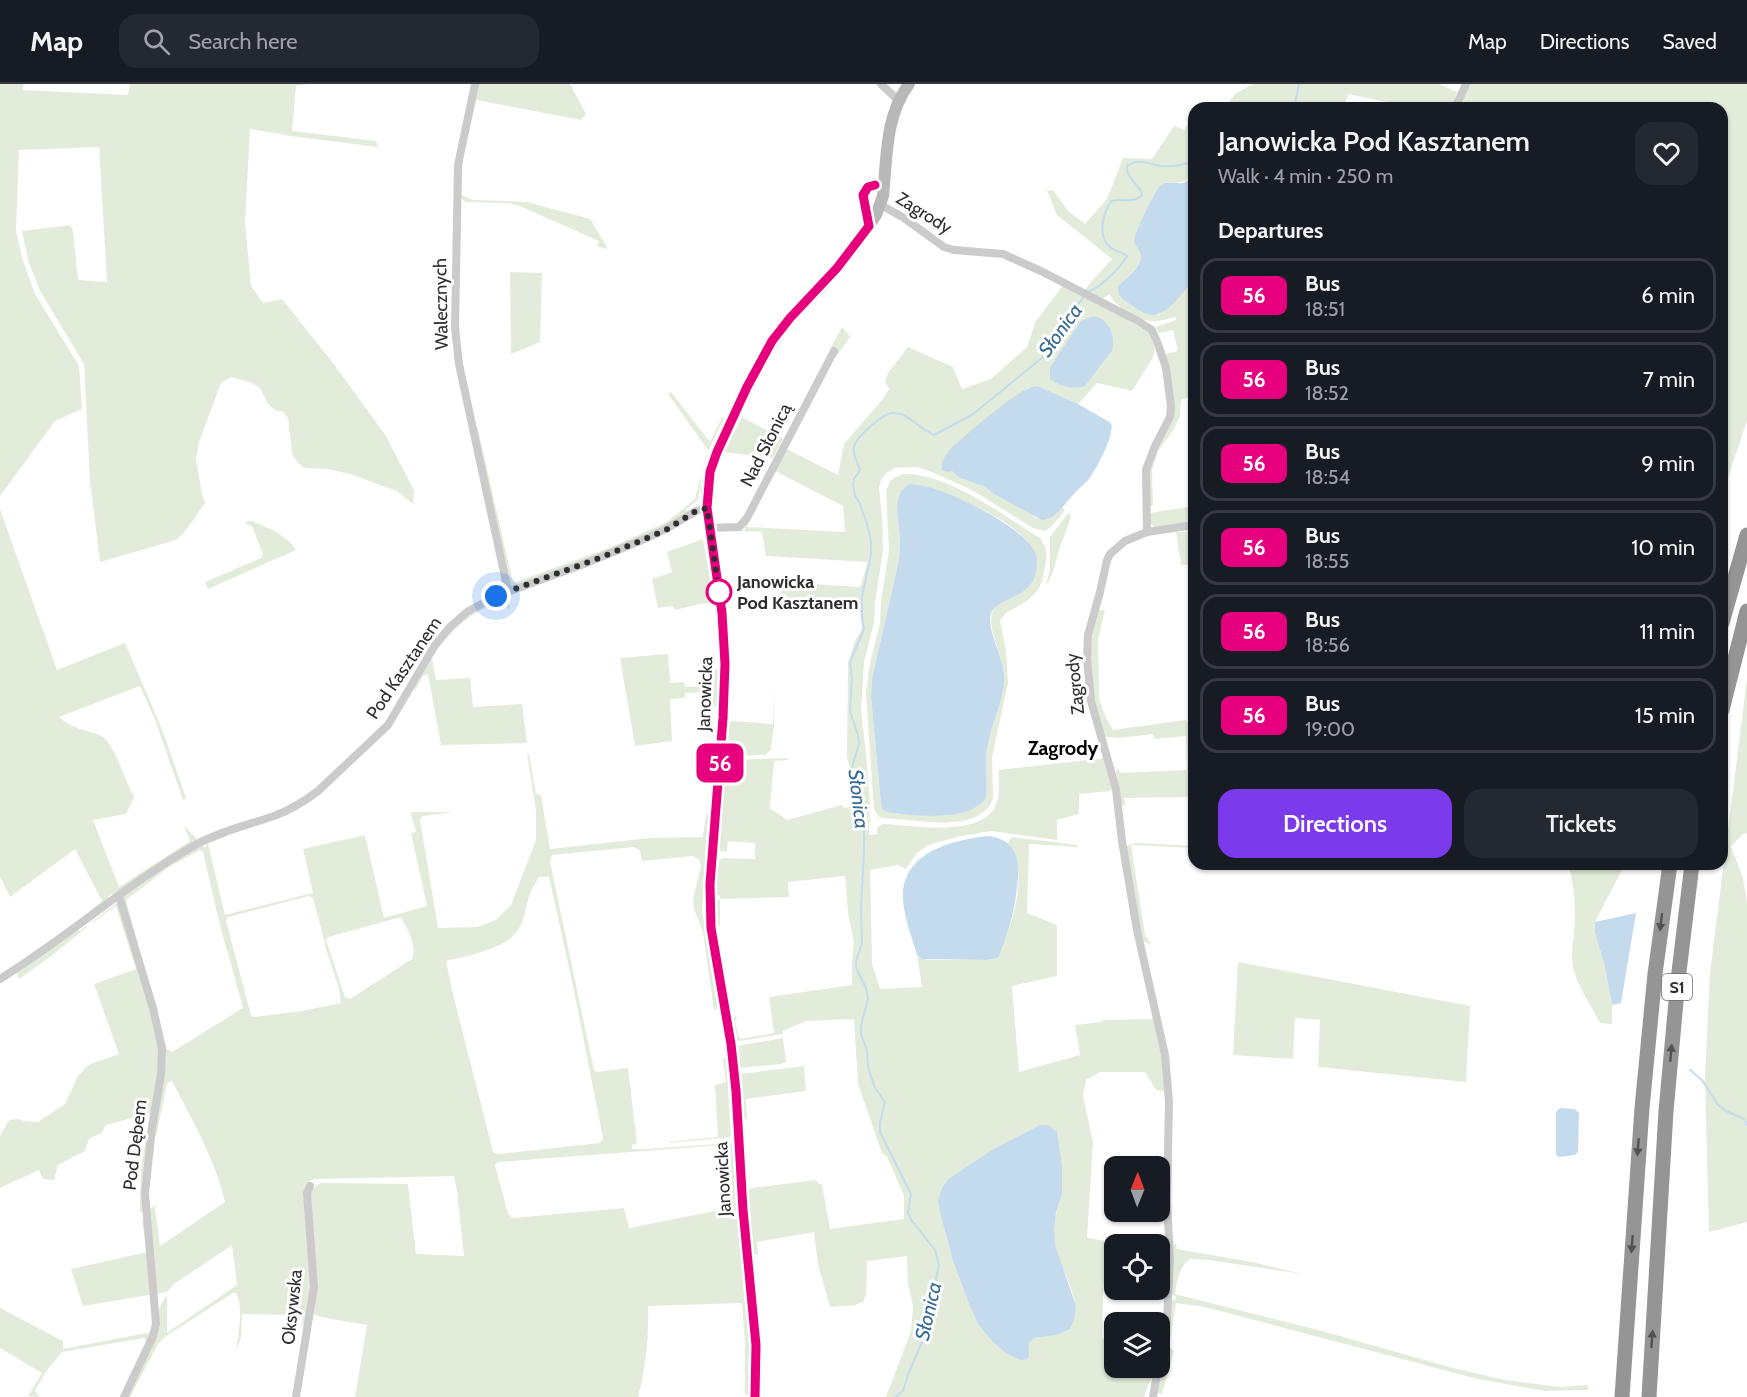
<!DOCTYPE html>
<html lang="en">
<head>
<meta charset="utf-8">
<style>
	body { margin:0; font-family:Cabin,sans-serif; background:#242831; color:#f1f3f6; height:100vh; display:flex; flex-direction:column; font-size:22px; white-space:nowrap }
	* { box-sizing:border-box; margin:0 }
	p { font-size:20px; color:#9ea1a6 }
	.icon { flex:none; width:33px; height:33px; fill:none; stroke:currentColor; stroke-width:2; stroke-linecap:round; stroke-linejoin:round }
	.map { position:relative; flex:1; overflow:hidden }
	.drawer { position:absolute; left:1188px; top:18px; width:540px; height:768px; display:flex; flex-direction:column; background:#171b24; border-radius:18px; box-shadow:0 2px 4px #0004 }
	.drawer>* { flex:none }
	.badge { padding:0 12px; border-radius:9px; font-size:21px; line-height:39px }
	.needle { width:39px; rotate:1deg }
	.buttons { position:absolute; left:1104px; top:1072px; display:grid; gap:12px }
	.buttons a { display:grid; place-items:center; width:66px; height:66px; border-radius:12px; background:#171b24; box-shadow:0 2px 4px #0004; font-size:30px }
	.you { position:absolute; width:30px; height:30px; margin:-15px; border:4px solid #fff; border-radius:50%; background:#1a73e8; box-shadow:0 0 0 9px #1a73e833 }
	.map>.badge { position:absolute; translate:-50% -50%; box-shadow:0 0 0 3px #fff }
	h2 { padding:0 30px; font-size:22px; line-height:54px }
	.round { display:grid; place-items:center; flex:none; width:63px; height:63px; border-radius:18px; background:#242831 }
	.summary { display:flex; align-items:center; justify-content:space-between; height:102px; padding:0 30px }
	h1 { font-size:28px; font-weight:600; line-height:45px }
	.primary-button { display:flex; gap:12px; margin-top:auto; padding:12px 30px }
	.primary-button a { flex:1; height:69px; border-radius:18px; background:#7c3aed; color:#fff; font-size:24px; font-weight:600; line-height:69px; text-align:center }
	.primary-button a+a { background:#242831; color:#f1f3f6 }
	ul { padding:0; list-style:none }
	li { display:flex; align-items:center; gap:18px; height:75px; margin:0 12px 9px; padding:0 18px; border:3px solid #363941; border-radius:18px }
	li div { flex:1 }
	li b { display:block; font-size:22px }
	li em { font-style:normal }
	li .badge { min-width:66px; font-weight:700; text-align:center }
	header { display:flex; align-items:center; gap:36px; box-sizing:border-box; height:84px; padding:0 30px; background:#171b24; border-bottom:2px solid #363941 }
	header strong { font-size:28px }
	nav { display:flex; gap:33px; margin-inline-start:auto; font-size:21px }
	.search { width:420px; height:54px; background:#242831; display:flex; align-items:center; gap:15px; box-sizing:border-box; padding:0 21px; border-radius:18px; color:#9ea1a6; font-size:22px }
	.map>svg:first-child { display:block }
</style>
</head>
<body>
<header>
<strong>Map</strong>
<div class="search"><svg class="icon" aria-label="search" viewBox="0 0 24 24"><circle cx="10" cy="10" r="6"/><path d="M15 15l6 6"/></svg>Search here</div>
<nav><a>Map</a><a>Directions</a><a>Saved</a></nav>
</header>
<div class="map">
<svg width="1747" height="1313" viewBox="0 0 1747 1313">
	<rect width="100%" height="100%" fill="#fff"/>
	<g fill="#e3ecda" fill-rule="evenodd">
		<polygon points="0,0 24,0 23,6 128,11 130,0 308,0 296,2 292,47 376,57 378,63 291,52 250,45 245,138 251,202 263,219 282,215 333,279 386,352 414,406 413,420 397,407 350,390 328,385 305,384 298,379 292,370 288,334 284,328 275,326 268,320 260,304 252,299 231,293 221,299 199,358 196,375 202,410 205,419 184,449 176,456 100,478 90,397 84,280 40,207 28,176 22,147 70,141 73,147 78,196 107,198 99,63 19,66 16,147 23,177 35,210 79,282 82,325 55,337 0,412"/>
		<polygon points="477,0 570,0 586,30 581,36 476,16 463,72 461,111 473,116 527,118 590,135 607,163 606,165 597,162 599,157 517,121 509,119 466,118 460,114 462,72"/>
		<polygon points="1253,0 1439,0 1457,8 1452,24 1416,24 1348,10 1344,24 1224,24 1235,10"/>
		<polygon points="1467,0 1747,0 1747,337 1722,411 1722,24 1456,24"/>
		<path d="M1194,30V91C1185,99 1179,99 1167,98L1137,147C1132,163 1138,159 1141,170C1144,180 1124,197 1118,203L1147,230L1159,231L1194,196V311L1181,316L1180,332L1174,345L1158,367L1152,386L1153,421L1150,422L1149,381L1170,340L1165,270L1178,267L1173,246L1159,249L1156,243L1176,236V233C1168,234 1160,238 1152,237C1137,237 1116,223 1109,210L1103,215L1084,206L1112,175L1057,131L1047,107L1053,106L1068,127L1085,140L1107,115L1123,74L1152,75L1174,42L1184,46Z"/>
		<polygon points="510,188 542,189 540,258 511,270"/>
		<path d="M1064,200L1149,248L1155,263L1154,269L1152,275L1132,307L1097,299L1078,320L1040,303L1028,304L954,361L952,387L958,393L985,403L994,410L1026,426L1036,434L1057,430L1062,423L1065,426L1052,442L1045,447L1033,444L972,406L927,386L916,383L895,384L886,389L881,396L879,404L882,434L883,466L875,519L874,539L864,578L861,625L866,671L870,719L869,751L877,750V744L883,740C912,741 978,754 995,723C1001,712 998,698 999,686L1105,674L1112,705L1110,707L1079,710V730L1057,736V756L991,747L961,752L928,761L917,769L906,785L898,781L870,786L872,880L880,905L922,903L917,871L922,875L930,876H987L998,874C1011,844 1031,787 1008,759L1012,753L1078,761L1077,763L1029,760L1027,829L1057,841V892L1012,902L1019,988L1080,971L1075,941L1102,938V936L1153,935L1161,971L1165,1007L1156,1006L1145,988H1100L1086,996L1083,1012L1093,1058L1087,1154L1107,1157L1103,1209L1102,1254L1114,1257V1284H1155C1153,1296 1147,1301 1144,1313H886L911,1247L913,1222L908,1200L907,1172L867,1177L866,1211L863,1218L855,1221L830,1223L818,1180L814,1148L757,1158L758,1171L754,1170L752,1167L747,1107L751,1104L816,1096L819,1100H822L830,1145L904,1135V1112L887,1073L882,1069L858,1000L854,935L806,937L783,947V950L739,957L735,955L733,934L736,932L737,935L735,936L738,952L741,955L774,949L769,913L852,901V877L854,858L848,829L845,792L788,798L789,813L720,815V842L715,839L714,818L720,815V812L714,810L719,776L723,774L755,775V759L728,757L727,767L721,768L720,766V750L719,749L725,679L730,676L787,674L789,676L774,677L770,724L787,736L842,721L844,724L860,720L847,673L848,579L855,557L862,545L860,528L782,524L780,510L782,506L795,505L796,499L860,503L868,478L766,472L762,448L718,446L720,445L745,446V444L740,443L754,428L747,443L845,448L843,422L775,387L787,365L838,391L844,360L882,316L889,305L885,298L888,289L908,263L953,283L962,305L991,295L1027,263L1036,237ZM1099,234L1108,240L1112,267L1085,301L1050,283L1081,237ZM992,1066L1062,1110C1057,1126 1051,1144 1055,1161C1060,1186 1078,1207 1075,1233L1043,1252L1034,1254L1029,1259L1028,1265L967,1215L953,1177L940,1129L942,1104L948,1095Z"/>
		<polygon points="842,243 850,253 836,273 831,263"/>
		<path d="M671,308L710,358L723,332L724,334L709,365L702,389L698,416L686,425L688,428C634,462 572,481 513,502H511L476,342L477,341L513,499L609,464L667,438L695,415L708,366L668,310Z"/>
		<polygon points="742,333 783,355 773,374 724,368"/>
		<path d="M903,390C949,389 1002,431 1040,454L1045,463L1047,473L1042,497L1038,506L1027,517L1006,529L1000,537L1006,566L1008,599L992,673L993,715L989,723L978,732L963,737L943,739L882,734L878,732L874,725L866,609L870,579L880,539L881,517L889,466L886,407L890,397L894,394ZM910,400C924,400 937,407 950,412C980,424 1032,444 1037,480L995,522C983,545 1004,568 1004,593C1004,616 993,637 987,660C984,675 985,690 987,705L947,732L890,729L881,720L871,614L872,594L899,476C899,470 900,464 900,457C900,439 889,409 910,400Z"/>
		<polygon points="1194,422 1194,439 1154,443 1150,439 1150,429"/>
		<path d="M0,425L57,586L125,559L162,645L186,714L183,716L156,638L140,602L59,633C75,647 84,644 101,652C114,658 126,699 134,713L126,730L93,736L119,803L190,757L184,742L196,754V756L114,812L112,810L108,813V816L84,832L102,817L75,765L10,813L0,793Z"/>
		<path d="M1068,429L1071,431C1068,445 1062,456 1058,469C1055,481 1054,490 1046,501L1050,485V453Z"/>
		<path d="M248,437H252C268,444 287,451 296,466L208,505L205,498L261,474L263,471L252,442L244,439Z"/>
		<polygon points="1194,443 1194,481 1181,481 1176,448 1185,448"/>
		<polygon points="703,455 712,506 710,507 711,512 714,512 714,517 674,526 673,522 658,524 652,495 672,488 667,468"/>
		<path d="M504,512L508,515L510,524L508,526L505,514C470,530 453,542 432,574L436,596L470,594L473,623L522,620L527,659L441,661L428,590L423,592L415,607V603L443,555L467,533Z"/>
		<path d="M1098,526H1105L1098,556L1099,614L1105,632L1113,646L1185,636L1194,639V713L1124,714L1125,721H1122L1116,687L1118,684L1120,689L1187,686L1186,652L1154,655L1153,650L1119,654L1105,653C1089,607 1085,573 1098,526Z"/>
		<polygon points="668,570 670,599 684,598 685,603 710,602 714,598 715,585 718,586 717,623 712,622 713,611 709,608 685,609 685,614 670,615 672,657 635,662 620,574"/>
		<polygon points="1747,595 1747,749 1743,750 1731,762 1743,794 1747,819 1747,1138 1709,1148 1705,994 1710,889"/>
		<polygon points="775,597 774,641 771,666 765,671 730,672 725,670 726,639 732,637 773,640"/>
		<path d="M527,669L529,670L536,710L541,711L550,765L650,754L703,753L706,730L708,731L702,826L718,925L714,926L703,848L694,825L693,815L701,782L699,776L693,772L642,777L640,767L634,763L552,771L550,778L594,986L597,988L628,984L637,1059L632,1061V1065H647L732,1059L736,1123L749,1259L748,1311H745V1260L742,1219L648,1222C649,1253 646,1283 638,1313H355L367,1241L320,1233L314,1230L317,1189L309,1112C312,1104 315,1102 322,1099L408,1100L416,1170L464,1172L457,1107L454,1092L315,1095L309,1097L306,1102L312,1190L307,1239L302,1241L303,1231L242,1230L241,1253L236,1267C238,1252 244,1223 236,1209H233L166,1252L158,1260L130,1313H127L160,1223L165,1213L167,1212V1249L237,1201L232,1161L174,1200L167,1208L156,1210L149,1126L157,1120L155,1124L160,1162L225,1118C215,1075 192,1036 172,997L167,999L156,1053L155,1050L163,984L123,814L125,811L185,770L202,762L206,763V760L225,751V753L208,760L225,831L313,809L303,765L365,751L384,834L427,822L411,749L416,748L411,730L412,728H454L423,732L420,735L438,844L477,843L496,836L511,821L536,756V727ZM200,766L203,768L219,837L243,924L172,968L167,965L126,816L169,783ZM539,793H549L572,897L603,1054L600,1059L498,1070L493,1068L452,906L446,877C467,872 506,865 518,846C525,835 526,821 530,810C532,804 536,799 539,793ZM309,812L313,814L327,868L339,905L341,919L302,927L253,933L251,931L226,837L228,833ZM401,833C408,846 417,860 412,875L350,915L345,913L326,856L328,853ZM723,1061L727,1065L730,1124L629,1144L624,1124L513,1134L508,1130L495,1081L498,1078Z"/>
		<polygon points="1139,759 1194,762 1194,764 1131,761 1145,851 1152,861 1142,857 1126,763 1130,760"/>
		<path d="M1568,780H1625L1595,838V849L1604,879L1612,921V940L1600,939C1592,923 1577,901 1573,884C1570,867 1575,849 1575,832C1575,814 1573,797 1568,780Z"/>
		<path d="M116,820H118C130,861 146,902 156,943C160,960 157,973 159,989L143,1128H140L141,1084L150,1029L106,1041L101,1049L89,1055L85,1067L58,1081L54,1096L43,1095L39,1086L0,1104V1052L9,1036L18,1035L25,1037L38,1038L65,1020L78,992L88,981L119,970L94,900L136,885L116,822L92,839V838Z"/>
		<polygon points="86,842 87,843 50,873 19,895 17,888 78,846 80,847"/>
		<polygon points="1238,878 1470,922 1466,998 1318,983 1320,936 1295,934 1293,975 1233,971"/>
		<polygon points="783,954 786,978 781,980 739,984 737,962"/>
		<polygon points="723,974 726,974 731,1053 670,1059 669,1058 718,1053 715,1001 726,998"/>
		<polygon points="804,982 806,1007 746,1015 747,1036 744,1035 743,1032 739,992 741,990"/>
		<path d="M143,1136C152,1156 149,1189 149,1211L83,1222L71,1185L147,1168L142,1137Z"/>
		<path d="M1176,1160L1177,1165L1252,1178L1302,1190L1210,1176L1190,1175C1179,1184 1177,1196 1175,1210L1322,1247L1453,1284L1505,1296L1561,1303L1588,1301V1306L1545,1307L1478,1295L1205,1223L1176,1219L1169,1262L1174,1267L1162,1310L1156,1308L1166,1259L1171,1217L1176,1215V1213L1172,1210L1173,1161Z"/>
		<polygon points="0,1224 63,1257 63,1265 152,1248 147,1258 144,1254 62,1268 47,1286 35,1306 39,1313 28,1312 42,1289 0,1264"/>
	</g>
	<g fill="#c4dbee">
		<path d="M1194,91V196C1182,208 1165,237 1147,230C1141,228 1135,223 1130,220C1122,215 1118,213 1118,202C1125,196 1140,184 1141,174C1142,167 1135,163 1134,157C1134,150 1155,107 1160,102C1167,96 1175,100 1183,99C1187,98 1190,94 1194,91Z"/>
		<path d="M1094,232C1111,236 1115,252 1112,267L1085,302C1074,306 1059,302 1050,295V283L1076,244L1081,237Z"/>
		<path d="M1035,302L1040,303L1078,320L1111,339C1115,350 1098,382 1091,392C1087,399 1080,403 1075,409C1068,416 1062,425 1055,431C1051,434 1047,435 1042,436L994,410L985,403L958,393L952,387L947,388L942,386C940,376 948,368 954,361C974,345 1013,308 1035,302Z"/>
		<path d="M910,400C939,400 1022,441 1035,468C1037,472 1037,478 1037,482C1034,520 990,510 990,536C990,552 1002,571 1004,589C1006,615 991,639 987,664C984,681 988,698 986,714C968,739 916,731 890,729L883,726L881,720L871,614L872,594L899,476C899,470 900,464 900,457C900,439 889,409 910,400Z"/>
		<path d="M989,752C1022,757 1020,783 1016,811C1013,833 1007,853 998,874L987,876L922,875L917,871C912,853 904,834 903,815C901,768 952,756 989,752Z"/>
		<polygon points="1636,829 1621,919 1612,921 1604,879 1595,849 1595,838"/>
		<polygon points="1560,1024 1575,1025 1579,1029 1578,1068 1575,1071 1559,1073 1556,1071 1556,1028"/>
		<polygon points="1040,1041 1048,1041 1057,1048 1062,1081 1062,1110 1056,1129 1054,1146 1055,1161 1076,1222 1075,1233 1070,1245 1056,1251 1034,1254 1029,1259 1029,1273 1025,1276 1021,1276 1007,1270 993,1258 978,1240 967,1215 953,1177 940,1129 938,1116 942,1104 948,1095 992,1066"/>
	</g>
	<g fill="none" stroke-linecap="round" stroke-linejoin="round">
		<g stroke="#c4dbee" stroke-width="2">
			<polyline points="1236,24 1242,21 1257,24"/>
			<polyline points="1294,24 1299,0"/>
			<polyline points="1194,42 1194,57"/>
			<path d="M1090,207C1102,202 1121,183 1127,172C1122,168 1114,167 1110,163C1097,151 1103,130 1111,117C1121,114 1135,120 1142,111C1139,99 1126,95 1127,82C1138,74 1147,79 1160,82C1170,83 1184,81 1194,77"/>
			<polyline points="1690,986 1702,996 1718,1021 1726,1027 1744,1035 1747,1041"/>
			<path d="M895,1313L903,1307L909,1288L922,1258L939,1181L935,1166L912,1137L908,1129L911,1110L880,1048V1039L885,1018L875,1004L868,984L867,966L861,950V942L868,914L866,904L856,884V877L862,859L861,824L864,769V726L852,683L859,660L858,651L850,627L852,594L850,578L864,545L862,534V512L871,471V457L867,440L860,420L855,411L853,401L854,395L860,386C858,379 852,370 854,363C856,353 882,330 892,329C893,329 901,330 901,330C913,335 922,346 934,351L972,331L1043,273L1059,253L1065,236L1083,214"/>
		</g>
		<g stroke="#cbcbcb" stroke-width="8">
			<polyline points="475,0 458,81 455,244 459,280 508,507"/>
			<polyline points="881,0 899,17"/>
			<polyline points="1455,24 1466,0"/>
			<polyline points="881,121 904,134 944,163 954,166 1003,170 1041,187 1138,237 1152,246 1158,260 1166,284 1171,322 1170,333 1155,362 1146,386 1147,448"/>
			<polyline points="709,444 739,443 747,434 834,267"/>
			<polyline points="119,812 153,924 162,965 161,990 152,1044 145,1109 156,1240 153,1252 124,1313"/>
			<path d="M0,895C68,853 128,799 197,760C221,747 248,741 274,732C290,726 305,717 318,707L388,641L435,561L449,544L467,528L496,512L584,480L647,454L666,445L696,427L707,424"/>
			<polyline points="1160,1278 1167,1234 1170,1177 1167,1116 1169,1018 1165,971 1137,846 1122,757 1116,705 1091,617 1087,575 1088,551 1100,508 1107,476 1110,470 1125,457 1147,448 1194,441"/>
			<polyline points="296,1313 314,1203 307,1109 310,1102"/>
			<polyline points="1153,1313 1158,1284"/>
		</g>
		<path stroke="#b8b8b8" stroke-width="12" d="M755,1313L756,1261L743,1126L736,1007L731,960L712,852L710,828V800L723,634L725,580L722,529L708,433L707,406L710,389L717,368L763,272L790,234L821,203L853,165L876,131L883,112C887,74 885,32 909,0"/>
		<g stroke="#959595" stroke-width="15">
			<polyline points="1722,539 1747,451"/>
			<polyline points="1722,626 1747,527"/>
			<polyline points="1622,1313 1642,1024 1655,890 1670,780"/>
			<polyline points="1649,1313 1666,1027 1678,896 1692,780"/>
		</g>
	</g>
	<defs><path id="oneway-solid" d="M-6-.8H1V-3.2L6.5 0L1 3.2V.8H-6Z" transform="scale(1.5)"/></defs>
	<g fill="#525252">
		<use href="#oneway-solid" transform="translate(1661 838) rotate(97)"/>
		<use href="#oneway-solid" transform="translate(1671 969) rotate(-85)"/>
		<use href="#oneway-solid" transform="translate(1638 1063) rotate(95)"/>
		<use href="#oneway-solid" transform="translate(1632 1160) rotate(94)"/>
		<use href="#oneway-solid" transform="translate(1652 1255) rotate(-86)"/>
	</g>
	<g fill="none" stroke-linecap="round" stroke-linejoin="round">
		<defs>
			<polyline id="line" points="755,1313 756,1261 743,1126 736,1007 731,960 711,844 710,800 723,634 725,580 722,529 707,424 710,388 717,368 747,303 772,257 790,234 837,184 869,142 863,111 868,103 875,101"/>
		</defs>
		<use href="#line" stroke="#fff" stroke-width="14"/>
		<use href="#line" stroke="#e6007e" stroke-width="9"/>
		<polyline stroke="#2e2e2e" stroke-width="6" stroke-dasharray="0 10.8" points="496,512 602,473 666,446 696,427 707,424 719,508"/>
	</g>
	<circle fill="#fff" stroke="#e6007e" stroke-width="3" cx="719" cy="508" r="12"/>
	<g text-anchor="middle" stroke-width="6" stroke-linejoin="round" paint-order="stroke">
		<rect fill="#fff" stroke="#6d6d6d" stroke-width="1.5" x="1662" y="890" width="30" height="26" rx="4.5"/>
		<g font-size="16" font-weight="bold" fill="#2e2e2e">
			<text x="1677" y="909">S1</text>
		</g>
		<g font-size="18" fill="#2e2e2e" stroke="#fff">
			<text transform="translate(924 129) rotate(32)" y="6">Zagrody</text>
			<text transform="translate(441 220) rotate(-91)" y="6">Walecznych</text>
			<text transform="translate(766 361) rotate(-63)" y="6">Nad Słonicą</text>
			<text transform="translate(404 584) rotate(-56)" y="6">Pod Kasztanem</text>
			<text transform="translate(1075 600) rotate(-96)" y="6">Zagrody</text>
			<text transform="translate(705 610) rotate(-88)" y="6">Janowicka</text>
			<text transform="translate(135 1061) rotate(-83)" y="6">Pod Dębem</text>
			<text transform="translate(723 1095) rotate(-93)" y="6">Janowicka</text>
			<text transform="translate(292 1223) rotate(-84)" y="6">Oksywska</text>
		</g>
		<g font-size="18" font-weight="bold" fill="#2e2e2e" stroke="#fff" text-anchor="start">
			<text x="737" y="504">Janowicka<tspan x="737" dy="21">Pod Kasztanem</tspan></text>
		</g>
		<g font-size="20" font-style="italic" fill="#356a96" stroke="#fff">
			<text transform="translate(1060 246) rotate(-54)" y="7">Słonica</text>
			<text transform="translate(859 715) rotate(83)" y="7">Słonica</text>
			<text transform="translate(928 1227) rotate(-77)" y="7">Słonica</text>
		</g>
		<g font-size="20" font-weight="bold" fill="#000" stroke="#fff">
			<text x="1063" y="671">Zagrody</text>
		</g>
	</g>
</svg>
<div class="buttons">
<a><svg class="needle" viewBox="-14 -14 28 28"><path d="M0-13l5 13h-10z" fill="#e53935"/><path d="M0 13l5-13h-10z" fill="#9ea1a6"/></svg></a>
<a><svg class="icon" aria-label="locate" viewBox="0 0 24 24"><circle cx="12" cy="12" r="6"/><path d="M12 2v4M12 18v4M2 12h4M18 12h4"/></svg></a>
<a><svg class="icon" aria-label="layers" viewBox="0 0 24 24"><path d="M12 4l9 5-9 5-9-5zM3 14l9 5 9-5"/></svg></a>
</div>
<div class="you" style="left:496px;top:512px"></div>
<b class="badge" style="left:720px;top:679px;background:#e6007e;color:#fff">56</b>
<section class="drawer">
<div class="summary"><div><h1>Janowicka Pod Kasztanem</h1><p>Walk · 4 min · 250 m</p></div><a class="round"><svg class="icon" aria-label="heart" viewBox="0 0 24 24"><path d="M12 20l-8-8c-3-5 5-10 8-4 3-6 11-1 8 4z"/></svg></a></div>
<h2>Departures</h2>
<ul>
<li><span class="badge" style="background:#e6007e;color:#fff">56</span><div><b>Bus</b><p>18:51</p></div><em>6 min</em></li>
<li><span class="badge" style="background:#e6007e;color:#fff">56</span><div><b>Bus</b><p>18:52</p></div><em>7 min</em></li>
<li><span class="badge" style="background:#e6007e;color:#fff">56</span><div><b>Bus</b><p>18:54</p></div><em>9 min</em></li>
<li><span class="badge" style="background:#e6007e;color:#fff">56</span><div><b>Bus</b><p>18:55</p></div><em>10 min</em></li>
<li><span class="badge" style="background:#e6007e;color:#fff">56</span><div><b>Bus</b><p>18:56</p></div><em>11 min</em></li>
<li><span class="badge" style="background:#e6007e;color:#fff">56</span><div><b>Bus</b><p>19:00</p></div><em>15 min</em></li>
</ul>
<div class="primary-button"><a>Directions</a><a>Tickets</a></div>
</section>
</div>
</body>
</html>
